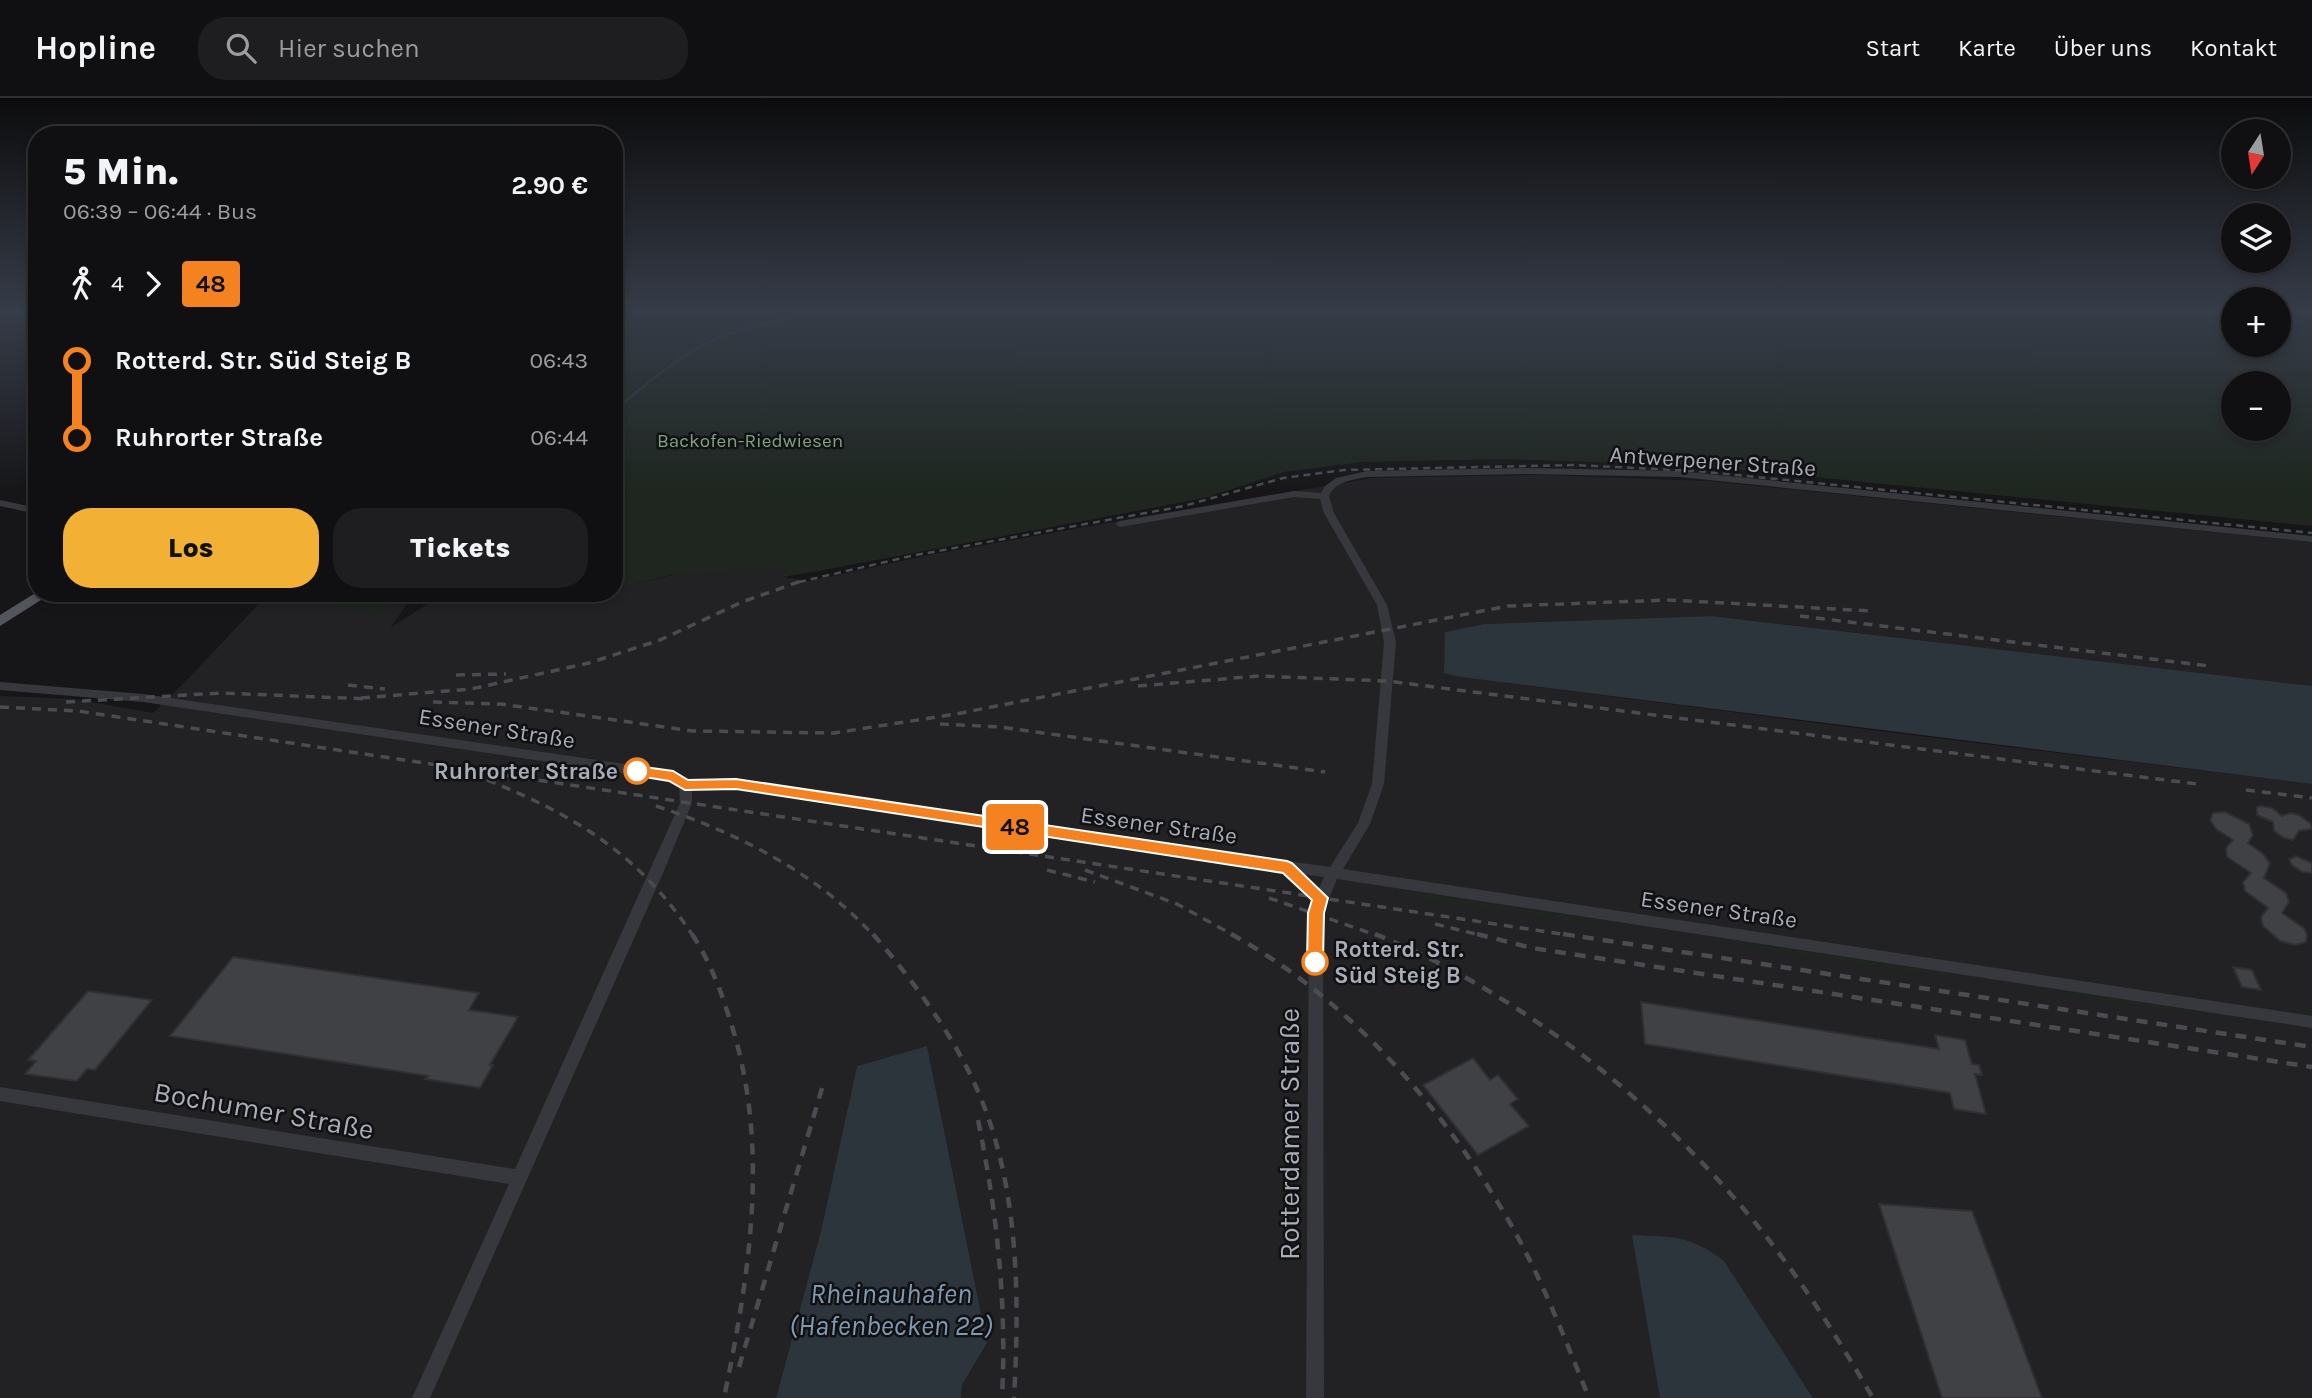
<!DOCTYPE html>
<html lang="de">
<head>
<meta charset="utf-8">
<style>
	body { margin:0; font-family:Karla,sans-serif; background:#1e1e20; color:#f1f3f6; height:100vh; display:flex; flex-direction:column; font-size:26px; white-space:nowrap }
	* { box-sizing:border-box; margin:0 }
	p { font-size:23px; color:#9c9d9f }
	.icon { flex:none; width:38px; height:38px; fill:none; stroke:currentColor; stroke-width:2; stroke-linecap:round; stroke-linejoin:round }
	.map { position:relative; flex:1; overflow:hidden }
	.sheet { position:absolute; left:28px; top:28px; width:595px; height:476px; display:flex; flex-direction:column; background:#101012; border-radius:28px; box-shadow:0 4px 10px #0003,0 0 0 2px #303032 }
	.sheet>* { flex:none }
	.badge { padding:0 14px; border-radius:5px; font-size:24px; line-height:46px }
	.needle { width:46px; rotate:192deg }
	.fabs { position:absolute; left:2221px; top:21px; display:grid; gap:14px }
	.fabs a { display:grid; place-items:center; width:70px; height:70px; border-radius:50%; background:#101012; box-shadow:0 4px 10px #0003,0 0 0 2px #303032; font-size:35px }
	.map>.badge { position:absolute; translate:-50% -50%; box-shadow:0 0 0 4px #fff }
	.legs { display:flex; align-items:center; gap:10px; height:77px; padding:0 35px; font-size:23px }
	.legs p { margin-inline-start:auto }
	.summary { display:flex; align-items:center; justify-content:space-between; height:119px; padding:0 35px }
	h1 { font-size:38px; font-weight:800; line-height:52px }
	.button { display:flex; gap:14px; margin-top:auto; padding:14px 35px }
	.button a { flex:1; height:80px; border-radius:28px; background:#f2b134; color:#111; font-size:28px; font-weight:800; line-height:80px; text-align:center }
	.button a+a { background:#1e1e20; color:#f1f3f6 }
	ul { padding:0 35px; list-style:none }
	li { display:flex; align-items:center; gap:24px; height:77px; font-size:26px }
	li i { display:grid; place-items:center; width:10px; height:100%; margin:0 9px; background:currentColor }
	li i::after { content:''; width:18px; height:18px; margin:-9px; border:5px solid; border-radius:50%; background:#101012 }
	li p { margin-inline-start:auto }
	li:first-child i { background:linear-gradient(#0000 50%,currentColor 0) }
	li:last-child i { background:linear-gradient(currentColor 50%,#0000 0) }
	header { display:flex; align-items:center; gap:42px; box-sizing:border-box; height:98px; padding:0 35px; background:#101012; border-bottom:2px solid #303032 }
	header strong { font-size:33px }
	nav { display:flex; gap:38px; margin-inline-start:auto; font-size:24px }
	.search { width:490px; height:63px; background:#1e1e20; display:flex; align-items:center; gap:18px; box-sizing:border-box; padding:0 24px; border-radius:28px; color:#9c9d9f; font-size:26px }
	.map>svg:first-child { display:block }
</style>
</head>
<body>
<header>
<strong>Hopline</strong>
<div class="search"><svg class="icon" aria-label="search" viewBox="0 0 24 24"><circle cx="10" cy="10" r="6"/><path d="M15 15l6 6"/></svg>Hier suchen</div>
<nav><a>Start</a><a>Karte</a><a>Über uns</a><a>Kontakt</a></nav>
</header>
<div class="map">
<svg width="2312" height="1300" viewBox="0 0 2312 1300">
	<rect width="100%" height="100%" fill="#161618"/>
	<polygon fill="#222225" points="1540,377 1708,383 2312,444 2312,588 1713,518 1484,526 1446,534 1444,574 1460,579 1879,633 2312,686 2312,1300 1813,1300 1724,1163 1633,1137 1660,1300 961,1300 962,1287 987,1245 927,948 857,968 821,1133 776,1300 0,1300 0,598 75,601 153,615 186,583 266,498 406,507 390,530 445,495 614,495 614,486 635,486 715,467 787,466 783,479 809,483 934,456 1123,422 1373,380"/>
	<g fill="#1e261f" fill-rule="evenodd">
		<path d="M614,212H2233V247H2278L2279,212H2312V428L1691,367L1504,361L1362,364L1284,374L1205,400L818,473L783,479L785,469L671,477L635,486H614ZM2278,285V331H2233V285Z"/>
		<polygon points="112,495 413,495 406,507 386,506 376,515 264,499 178,502 118,498"/>
		<polygon points="1399,792 1581,820 1611,829 1414,799 1399,797"/>
		<polygon points="1753,846 1946,874 1947,879 1745,849"/>
		<polygon points="2058,893 2154,906 2238,922 2058,896"/>
	</g>
	<g fill="#2c353c">
		<polygon points="1712,518 2312,588 2312,686 1460,579 1444,575 1445,534 1484,526"/>
		<polygon points="927,948 987,1245 962,1287 961,1300 776,1300 821,1133 857,968"/>
		<path d="M1632,1137C1673,1139 1690,1137 1724,1163L1813,1300H1660Z"/>
	</g>
	<g fill="none" stroke-linecap="round" stroke-linejoin="round">
		<g stroke="#2c353c" stroke-width="2.5">
			<polyline points="1658,212 1679,214"/>
			<path d="M614,313C648,284 683,254 725,237C753,227 782,225 808,212"/>
		</g>
	</g>
	<g fill="#404145" stroke="#303034" stroke-width="2">
		<polygon points="2261,708 2272,710 2282,718 2290,715 2299,717 2310,725 2312,731 2299,733 2293,742 2284,740 2274,733 2273,724 2257,717 2257,709"/>
		<polygon points="2225,714 2249,726 2253,737 2248,745 2262,755 2270,765 2264,780 2286,795 2289,804 2282,815 2304,830 2307,836 2306,844 2295,847 2280,843 2263,828 2261,819 2268,810 2245,793 2243,784 2251,775 2227,759 2226,750 2233,742 2216,731 2210,722 2213,715"/>
		<polygon points="2296,758 2312,765 2312,775 2302,774 2292,767 2289,761"/>
		<polygon points="233,859 479,895 469,912 518,919 490,967 493,967 480,990 425,981 428,978 170,938"/>
		<polygon points="2233,869 2252,872 2261,892 2242,889"/>
		<polygon points="88,893 152,902 95,972 87,971 77,983 25,976 36,963 28,962"/>
		<polygon points="1641,904 1939,951 1935,937 1965,942 1972,966 1979,967 1982,977 1975,976 1986,1016 1954,1011 1950,995 1645,946"/>
		<polygon points="1473,960 1490,982 1498,977 1518,1001 1510,1006 1529,1028 1478,1057 1423,987"/>
		<polygon points="1879,1106 1972,1113 2042,1300 1942,1300"/>
	</g>
	<g fill="none" stroke-linecap="round" stroke-linejoin="round">
		<g fill="#37383d" fill-rule="evenodd">
			<path d="M1528,370L1679,373L2312,438V444L1679,379L1528,376L1367,379C1352,382 1336,383 1329,398L1334,415L1387,507L1396,544L1384,686L1370,726L1343,771L2312,918V930L1337,781L1323,815L1324,1300H1306L1309,815L1314,803L1282,773L921,721L873,711L727,690L692,691V705L663,775L430,1300H412L509,1086L0,1003V989L515,1071L680,705L679,689L670,682L143,604L0,592V584L143,596L673,673L687,682L727,680L873,701L921,711L1330,769L1358,725L1372,686L1384,544L1377,507L1324,415L1320,401L1294,399L1120,429L1115,426L1120,423L1294,393L1321,395L1325,388L1336,380L1367,373ZM1303,776L1324,779L1319,790Z"/>
			<polygon points="0,402 37,410 37,416 0,408"/>
		</g>
		<polygon fill="#53555c" fill-rule="evenodd" points="37,494 52,495 0,528 0,517"/>
		<polyline stroke="#4a4c52" stroke-width="2.5" stroke-dasharray="7 5" stroke-linecap="butt" points="799,484 911,458 1184,408 1283,380 1344,372 1573,367 1697,373 2312,435"/>
		<g stroke="#4a4c52" stroke-width="3.5" stroke-dasharray="9 7" stroke-linecap="butt">
			<polyline points="1800,518 2209,568"/>
			<polyline points="456,577 506,576"/>
			<polyline points="348,587 385,591"/>
			<polyline points="1138,588 1259,578 1387,583 2197,686"/>
			<polyline points="361,600 471,591 589,565 660,542 742,504 804,482"/>
			<polyline points="66,604 221,595 370,601"/>
			<polyline points="433,604 501,606 693,633 834,635 956,616 1508,508 1669,502 1871,513"/>
			<polyline points="0,609 78,613 1575,838"/>
			<polyline points="940,626 1000,629 1325,674"/>
			<path d="M487,682C575,717 640,757 693,838"/>
			<polyline points="2246,692 2312,700"/>
			<path d="M656,708C737,735 816,774 874,838"/>
			<polyline points="1047,772 1095,784"/>
			<polyline points="1085,772 1177,806 1235,838"/>
			<polyline points="1269,800 1379,838"/>
			<polyline points="1435,826 1484,838"/>
		</g>
		<g stroke="#4a4c52" stroke-width="4.5" stroke-dasharray="11 9" stroke-linecap="butt">
			<path d="M692,836C709,862 720,890 729,919C771,1045 750,1173 724,1300"/>
			<path d="M873,836C910,879 945,926 970,976C1019,1075 1020,1192 1014,1300"/>
			<path d="M1231,836C1349,901 1443,1009 1510,1125C1542,1181 1565,1241 1589,1300"/>
			<path d="M1375,836C1532,899 1684,1026 1784,1162C1817,1206 1845,1253 1873,1300"/>
			<polyline points="1477,836 1532,850 2312,969"/>
			<polyline points="1563,836 2312,949"/>
			<path d="M978,1022C997,1115 1007,1205 1002,1300"/>
			<polyline points="739,1269 823,987"/>
		</g>
	</g>
	<linearGradient id="sky" x2="0" y2="1"><stop stop-color="#0c0c0d"/><stop offset="0.54" stop-color="#363c48"/><stop offset="1" stop-color="#363c48" stop-opacity="0"/></linearGradient>
	<rect width="2312" height="394" fill="url(#sky)"/>
	<polygon fill="#f58220" stroke="#fff" stroke-width="2" points="637,668 673,673 688,682 736,681 1287,763 1292,765 1328,800 1324,815 1323,864 1320,869 1309,869 1307,864 1308,815 1312,802 1283,775 736,691 685,692 669,683 632,677 632,670"/>
	<g fill="#fff" stroke="#f58220" stroke-width="3.5">
		<circle cx="637" cy="673" r="12"/>
		<circle cx="1315" cy="864" r="12"/>
	</g>
	<g text-anchor="middle" stroke-width="5" stroke-linejoin="round" paint-order="stroke">
		<g font-size="19" fill="#7fa381" stroke="#111113">
			<text x="750" y="349">Backofen-Riedwiesen</text>
		</g>
		<g font-size="23" fill="#a8adb8" stroke="#111113">
			<text transform="translate(1713 363) rotate(4)" y="8">Antwerpener Straße</text>
			<text transform="translate(497 630) rotate(9)" y="8">Essener Straße</text>
			<text transform="translate(1159 727) rotate(8)" y="8">Essener Straße</text>
			<text transform="translate(1719 811) rotate(8)" y="8">Essener Straße</text>
		</g>
		<g font-size="23" font-weight="bold" fill="#a8adb8" stroke="#111113" text-anchor="end">
			<text x="618" y="681">Ruhrorter Straße</text>
			<text x="1334" y="859" text-anchor="start">Rotterd. Str.<tspan x="1334" dy="26">Süd Steig B</tspan></text>
		</g>
		<g font-size="28" fill="#a8adb8" stroke="#111113">
			<text transform="translate(264 1012) rotate(10)" y="10">Bochumer Straße</text>
			<text transform="translate(1289 1036) rotate(-90)" y="10">Rotterdamer Straße</text>
		</g>
		<g font-size="28" font-style="italic" fill="#7f9bb3" stroke="#111113">
			<text x="891" y="1205">Rheinauhafen<tspan x="891" dy="32">(Hafenbecken 22)</tspan></text>
		</g>
	</g>
</svg>
<div class="fabs">
<a><svg class="needle" viewBox="-14 -14 28 28"><path d="M0-13l5 13h-10z" fill="#e53935"/><path d="M0 13l5-13h-10z" fill="#9c9d9f"/></svg></a>
<a><svg class="icon" aria-label="layers" viewBox="0 0 24 24"><path d="M12 4l9 5-9 5-9-5zM3 14l9 5 9-5"/></svg></a>
<a>+</a>
<a>−</a>
</div>
<b class="badge" style="left:1015px;top:729px;background:#f58220;color:#111">48</b>
<section class="sheet">
<div class="summary"><div><h1>5 Min.</h1><p>06:39 – 06:44 · Bus</p></div><b>2.90 €</b></div>
<div class="legs"><svg class="icon" aria-label="walk" viewBox="0 0 24 24"><circle cx="13" cy="4" r="2"/><path d="M13 8l-2 6 4 7M11 14l-3 7M7 12l3-4h3l4 4"/></svg>4<svg class="icon" aria-label="forward" viewBox="0 0 24 24"><path d="M9 5l7 7-7 7"/></svg><b class="badge" style="background:#f58220;color:#111">48</b></div>
<ul>
<li><i style="color:#f58220"></i><b>Rotterd. Str. Süd Steig B</b><p>06:43</p></li>
<li><i style="color:#f58220"></i><b>Ruhrorter Straße</b><p>06:44</p></li>
</ul>
<div class="button"><a>Los</a><a>Tickets</a></div>
</section>
</div>
</body>
</html>
